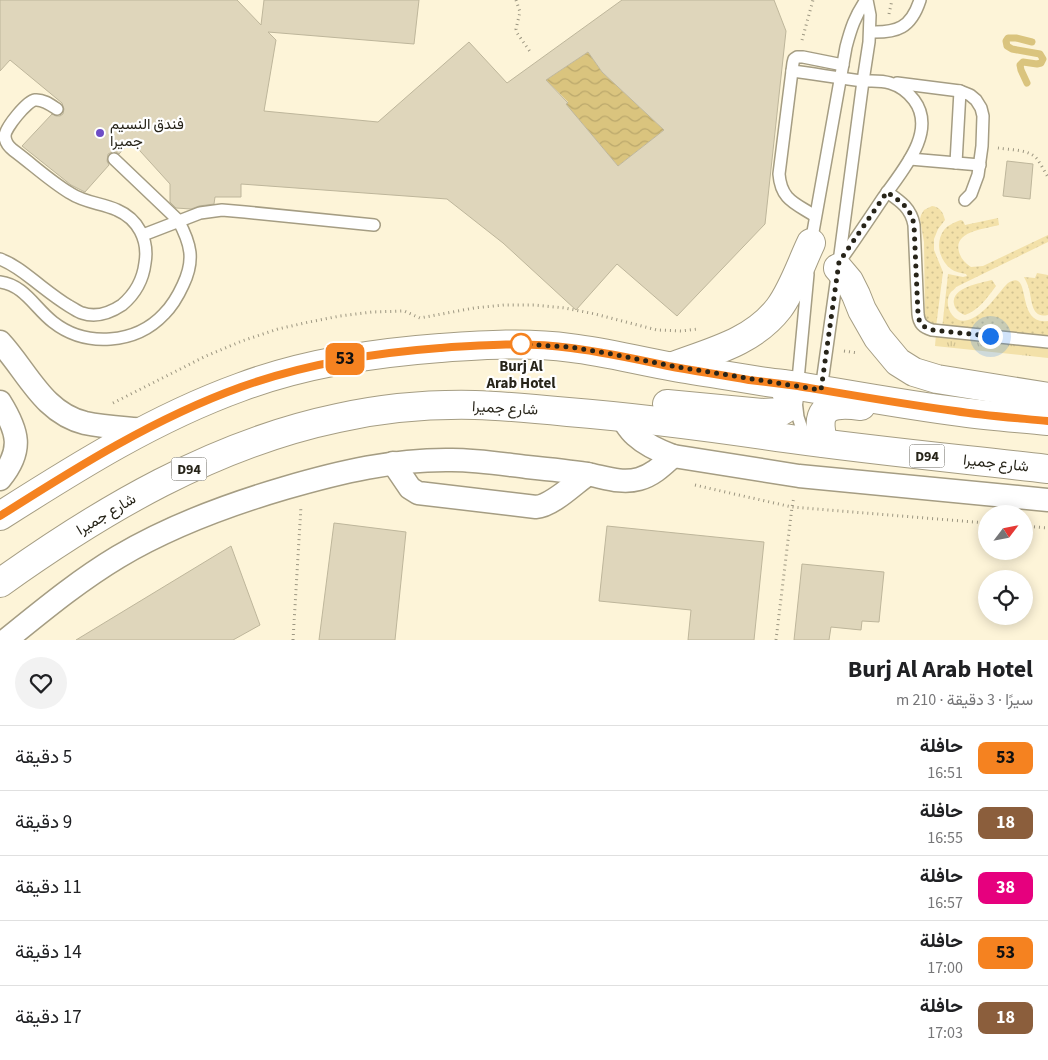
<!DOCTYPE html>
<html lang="ar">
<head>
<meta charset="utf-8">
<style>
	body { margin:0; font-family:"Source Sans 3",Vazirmatn,sans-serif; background:#f2f2f2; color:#202124; direction:rtl; height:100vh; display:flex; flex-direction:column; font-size:19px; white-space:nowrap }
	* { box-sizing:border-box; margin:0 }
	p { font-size:16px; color:#757577 }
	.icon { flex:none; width:28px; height:28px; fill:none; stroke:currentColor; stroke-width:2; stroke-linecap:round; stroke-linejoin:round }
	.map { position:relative; height:640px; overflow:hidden; direction:ltr }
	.side { display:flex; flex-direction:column; background:#fff; flex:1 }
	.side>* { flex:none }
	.badge { padding:0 10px; border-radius:8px; font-size:18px; line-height:32px }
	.needle { width:32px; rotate:58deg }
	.fabs { position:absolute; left:978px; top:505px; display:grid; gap:10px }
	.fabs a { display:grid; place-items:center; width:55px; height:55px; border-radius:50%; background:#fff; box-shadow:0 2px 12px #0003; font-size:25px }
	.you { position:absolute; width:25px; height:25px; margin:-12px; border:4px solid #fff; border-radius:50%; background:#1a73e8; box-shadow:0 0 0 8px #1a73e833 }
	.map>.badge { position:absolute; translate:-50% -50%; box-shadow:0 0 0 2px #fff }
	.round { display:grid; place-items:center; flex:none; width:52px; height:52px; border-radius:26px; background:#f2f2f2 }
	.summary { display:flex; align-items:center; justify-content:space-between; height:85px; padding:0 15px }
	h1 { font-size:24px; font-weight:700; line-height:38px }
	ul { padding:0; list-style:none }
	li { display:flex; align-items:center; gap:15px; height:65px; padding:0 15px; border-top:1px solid #e0e0e0 }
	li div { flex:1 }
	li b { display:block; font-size:19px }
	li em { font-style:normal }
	li .badge { min-width:55px; font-weight:700; text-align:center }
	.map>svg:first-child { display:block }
</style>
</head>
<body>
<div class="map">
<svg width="1048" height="640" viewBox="0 0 1048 640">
	<defs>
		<pattern id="grass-tufts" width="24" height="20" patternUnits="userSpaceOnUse" patternTransform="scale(1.25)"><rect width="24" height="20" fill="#f3e1a9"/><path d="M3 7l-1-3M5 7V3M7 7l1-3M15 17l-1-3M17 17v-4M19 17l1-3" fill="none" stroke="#d0c191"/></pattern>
		<pattern id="garden-dots" width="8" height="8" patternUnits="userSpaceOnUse" patternTransform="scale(1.25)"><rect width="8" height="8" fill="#f3e1a9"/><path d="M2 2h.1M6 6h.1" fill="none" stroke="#d0c191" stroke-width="1.8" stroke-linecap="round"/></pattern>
		<pattern id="water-waves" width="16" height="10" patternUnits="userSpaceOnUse" patternTransform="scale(1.25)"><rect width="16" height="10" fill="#dac47e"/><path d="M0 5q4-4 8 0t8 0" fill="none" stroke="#bba86c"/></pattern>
	</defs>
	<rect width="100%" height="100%" fill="#fdf4d8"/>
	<polygon fill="url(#grass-tufts)" points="936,334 1048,345 1048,358 935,346"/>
	<g fill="url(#garden-dots)">
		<path d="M932,206C940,207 943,212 945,220L938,229L934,239V250L943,272L936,327L930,326L925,321V317L924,242L920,219L921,215L924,210Z"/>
		<path d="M998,218L999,225C985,229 953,231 959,252C961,259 965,263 971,267L983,266L1048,235V242L956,287C956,288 951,292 951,292C942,304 953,325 968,320C985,315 996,295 1008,283C1033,267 1014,326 1048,321V339L942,329L948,274L963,277L967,276L966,274C961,273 955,272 951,269C939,260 935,242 944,230C948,225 955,222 961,220L963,221L965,225Z"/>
		<path d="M1037,273L1048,275V315C1031,319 1032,300 1029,289C1028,285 1026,281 1024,277L1035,278Z"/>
		<path d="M992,280L996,286C988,297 978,311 965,315C960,313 955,310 954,304C951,287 981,283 992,280Z"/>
	</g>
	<polygon fill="url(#water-waves)" points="588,52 602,72 664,130 618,166 576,116 555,112 568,102 546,80"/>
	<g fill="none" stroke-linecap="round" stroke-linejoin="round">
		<polyline stroke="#dac47e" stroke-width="7" points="1027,83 1021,70 1020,65 1023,62 1037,64 1041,63 1043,59 1040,54 1012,49 1007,46 1006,41 1008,38 1016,38 1032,42"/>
	</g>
	<g fill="#dfd6bb" stroke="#beb69b" fill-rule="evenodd">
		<path d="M0,0H237L261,25L264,0H419L414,44L268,32L276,40L264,111L378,122L469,42L507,83L622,0H774L786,31L765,224L677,316L617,264L576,310L503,243L447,199L241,184V197H215L214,204L199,206L191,209L176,208L170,202V184L131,141L119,154L116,152H112L108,154L107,161L109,165L85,192L71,185L22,146L52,114L56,116H60L63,114L64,109L62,103L10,60L0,71ZM588,52L602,72L664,130L618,166L566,104L568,103L546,80Z"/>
		<polygon points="1007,161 1033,164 1030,199 1003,196"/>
		<polygon points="334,523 406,532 395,640 319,640"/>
		<polygon points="607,526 764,542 754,640 688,640 691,610 599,601"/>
		<polygon points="231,546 260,625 233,640 76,640"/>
		<polygon points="802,564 884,572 879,622 862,621 861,630 831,627 829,640 794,640"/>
	</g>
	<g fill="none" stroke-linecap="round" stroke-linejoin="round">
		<defs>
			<g id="lane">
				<path d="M870,32C897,33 911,28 920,0"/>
				<path d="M792,71C815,74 839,78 863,81C872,81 881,80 890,83C900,86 908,92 914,100C938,132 901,172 883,198C869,219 855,240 840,261"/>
				<polyline points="897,83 960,91 970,95 976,100 981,108 983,116 982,146 978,175 971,194 965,200"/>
				<polyline points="910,159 980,165"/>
				<polyline points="956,163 960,91"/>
				<path d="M887,192C900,201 911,208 914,225L918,314C919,324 923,327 932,330L1048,342"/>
				<path d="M815,216C795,203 781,200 779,174L793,63L794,59L797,57H803L843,65"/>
				<polyline points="143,235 200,213 222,210 245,212 374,225"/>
				<path d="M811,243L846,47C851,28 855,16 866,0"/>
				<path d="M0,259C16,265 28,276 41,286C50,293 59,300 69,306C73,308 78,312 82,313C97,318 110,313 122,305C135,294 143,280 145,263C149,240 138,219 117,210C102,203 85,203 70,193C50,181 32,164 13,150C8,146 5,142 5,136C5,128 27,101 35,100C43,99 51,105 57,109"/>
				<path d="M0,282C24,285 35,308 53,322C86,348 136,344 164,314C172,306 178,296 183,285C195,260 191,244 178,220L114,159"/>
				<polyline points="821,390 839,262 863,81 869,42 870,15 867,0"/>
				<polyline points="806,441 798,417 796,401 808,274"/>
			</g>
			<g id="street">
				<path d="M0,342C27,371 43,413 85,423C104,427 124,428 143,430"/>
				<path d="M0,402C18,431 24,450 0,479"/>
				<path d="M620,416C625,422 629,430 635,435C646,445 659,451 673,456L799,476L1048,500"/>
				<path d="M393,463L410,488L418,493L536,507C552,506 574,484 588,474"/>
				<path d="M6,640C42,611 78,581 118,557C170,526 227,505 285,488C340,472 394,459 452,460C477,460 502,464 527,467C547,469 567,471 587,474C604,477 621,484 639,479C653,475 662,466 673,456"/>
			</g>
			<g id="primary">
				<polyline points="838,268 849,281 856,295 862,310 878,338 898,362 914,372 937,379 1048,397"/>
				<path d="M673,366C711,352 753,342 779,308C793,289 801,264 811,243"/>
				<polyline points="667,404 762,413 780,412 785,409 788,404 789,398 782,384"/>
				<path d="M824,443C813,408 829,402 861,406"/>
				<path d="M0,516C77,467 155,418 241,387C305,363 372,353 440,348C484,345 527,342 571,348C606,352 639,361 674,367C702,372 731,376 760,381C773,383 785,384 798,386C852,395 906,405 961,412C990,416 1019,418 1048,421"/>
				<path d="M0,583C102,510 214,444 338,418C383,408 429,404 475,405C506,406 537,409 568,412C643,418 717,428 791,439C877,451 962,459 1048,469"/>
			</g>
		</defs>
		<use href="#lane" stroke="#a59d83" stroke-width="14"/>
		<use href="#street" stroke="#a59d83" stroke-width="25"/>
		<use href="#primary" stroke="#a59d83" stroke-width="30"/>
		<g stroke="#9c9681" stroke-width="3" stroke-dasharray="1 4" stroke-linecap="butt">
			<polyline points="516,0 520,12 516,29 517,33 531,53"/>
			<polyline points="889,14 892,0"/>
			<polyline points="802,40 813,0"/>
			<path d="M998,148C1010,150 1029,149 1037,159C1041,164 1044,171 1048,177"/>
			<polyline points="844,351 858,353"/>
			<polyline points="113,403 206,356 242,341 278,329 309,322 340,316 372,312 404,311 420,318 474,308 504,305 534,305 565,308 595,314 657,330 681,331 698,329"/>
			<polyline points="695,485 712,489 792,507 986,523"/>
			<polyline points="1024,526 1048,528"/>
			<polyline points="293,640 301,506"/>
			<polyline points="776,640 792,507 794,497"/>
		</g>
		<use href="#lane" stroke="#fff" stroke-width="11"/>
		<use href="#street" stroke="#fff" stroke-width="22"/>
		<use href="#primary" stroke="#fff" stroke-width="28"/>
	</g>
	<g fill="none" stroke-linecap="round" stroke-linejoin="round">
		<defs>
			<path id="line" d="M0,516C77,467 155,418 241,387C305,364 372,353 440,348C484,345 527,342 571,348C604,352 636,359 668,366C695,371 722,375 749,380C766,382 782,384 798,386C851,395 903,404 955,411C986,416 1017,418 1048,421"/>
		</defs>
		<use href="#line" stroke="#fff" stroke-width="11"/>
		<use href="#line" stroke="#f58220" stroke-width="8"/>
		<path stroke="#272419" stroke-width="5" stroke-dasharray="0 9" d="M521,344L570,347L612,354L672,366L821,390L839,262L887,192C900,201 911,208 914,225L918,314C919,324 923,327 932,330L990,336"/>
	</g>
	<circle fill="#6e4dc6" stroke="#fff" stroke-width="2" cx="100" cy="133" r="5"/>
	<circle fill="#fff" stroke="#f58220" stroke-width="2.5" cx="521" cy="344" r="10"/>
	<g text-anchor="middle" stroke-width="4.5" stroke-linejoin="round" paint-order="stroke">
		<g fill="#fff" stroke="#68665e" stroke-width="1">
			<rect x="909.5" y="444.5" width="35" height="23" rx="4"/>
			<rect x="171.5" y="457.5" width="35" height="23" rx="4"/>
		</g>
		<g font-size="14" font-weight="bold" fill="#272419">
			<text x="927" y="461">D94</text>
			<text x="189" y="474">D94</text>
		</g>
		<g font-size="15" fill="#272419" stroke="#fff" text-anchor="start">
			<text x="110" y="129">فندق النسيم<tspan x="110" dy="17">جميرا</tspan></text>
		</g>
		<g font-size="15" font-weight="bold" fill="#272419" stroke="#fff">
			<text x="521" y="371">Burj Al<tspan x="521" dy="17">Arab Hotel</tspan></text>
		</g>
		<g font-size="15" fill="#272419" stroke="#fff">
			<text transform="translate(505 408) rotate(3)" y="5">شارع جميرا</text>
			<text transform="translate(996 463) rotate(6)" y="5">شارع جميرا</text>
			<text transform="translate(106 514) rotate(-31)" y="5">شارع جميرا</text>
		</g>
	</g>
</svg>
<div class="fabs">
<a><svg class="needle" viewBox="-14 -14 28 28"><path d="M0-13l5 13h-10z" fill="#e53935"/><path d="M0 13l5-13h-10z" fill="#757577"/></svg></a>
<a><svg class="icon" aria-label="locate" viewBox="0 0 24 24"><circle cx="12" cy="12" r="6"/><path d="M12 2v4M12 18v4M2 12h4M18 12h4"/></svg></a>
</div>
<div class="you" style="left:990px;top:336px"></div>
<b class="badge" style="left:345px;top:359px;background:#f58220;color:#111">53</b>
</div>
<section class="side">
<div class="summary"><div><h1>Burj Al Arab Hotel</h1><p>سيرًا · 3 دقيقة · 210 m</p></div><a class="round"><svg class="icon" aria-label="heart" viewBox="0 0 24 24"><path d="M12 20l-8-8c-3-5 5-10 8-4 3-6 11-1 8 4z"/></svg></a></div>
<ul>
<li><span class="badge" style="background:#f58220;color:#111">53</span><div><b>حافلة</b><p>16:51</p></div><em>5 دقيقة</em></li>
<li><span class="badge" style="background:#8b5e3c;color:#fff">18</span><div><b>حافلة</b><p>16:55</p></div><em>9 دقيقة</em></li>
<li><span class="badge" style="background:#e6007e;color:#fff">38</span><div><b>حافلة</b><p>16:57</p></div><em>11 دقيقة</em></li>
<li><span class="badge" style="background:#f58220;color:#111">53</span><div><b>حافلة</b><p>17:00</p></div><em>14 دقيقة</em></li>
<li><span class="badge" style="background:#8b5e3c;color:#fff">18</span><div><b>حافلة</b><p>17:03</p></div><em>17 دقيقة</em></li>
</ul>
</section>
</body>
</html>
